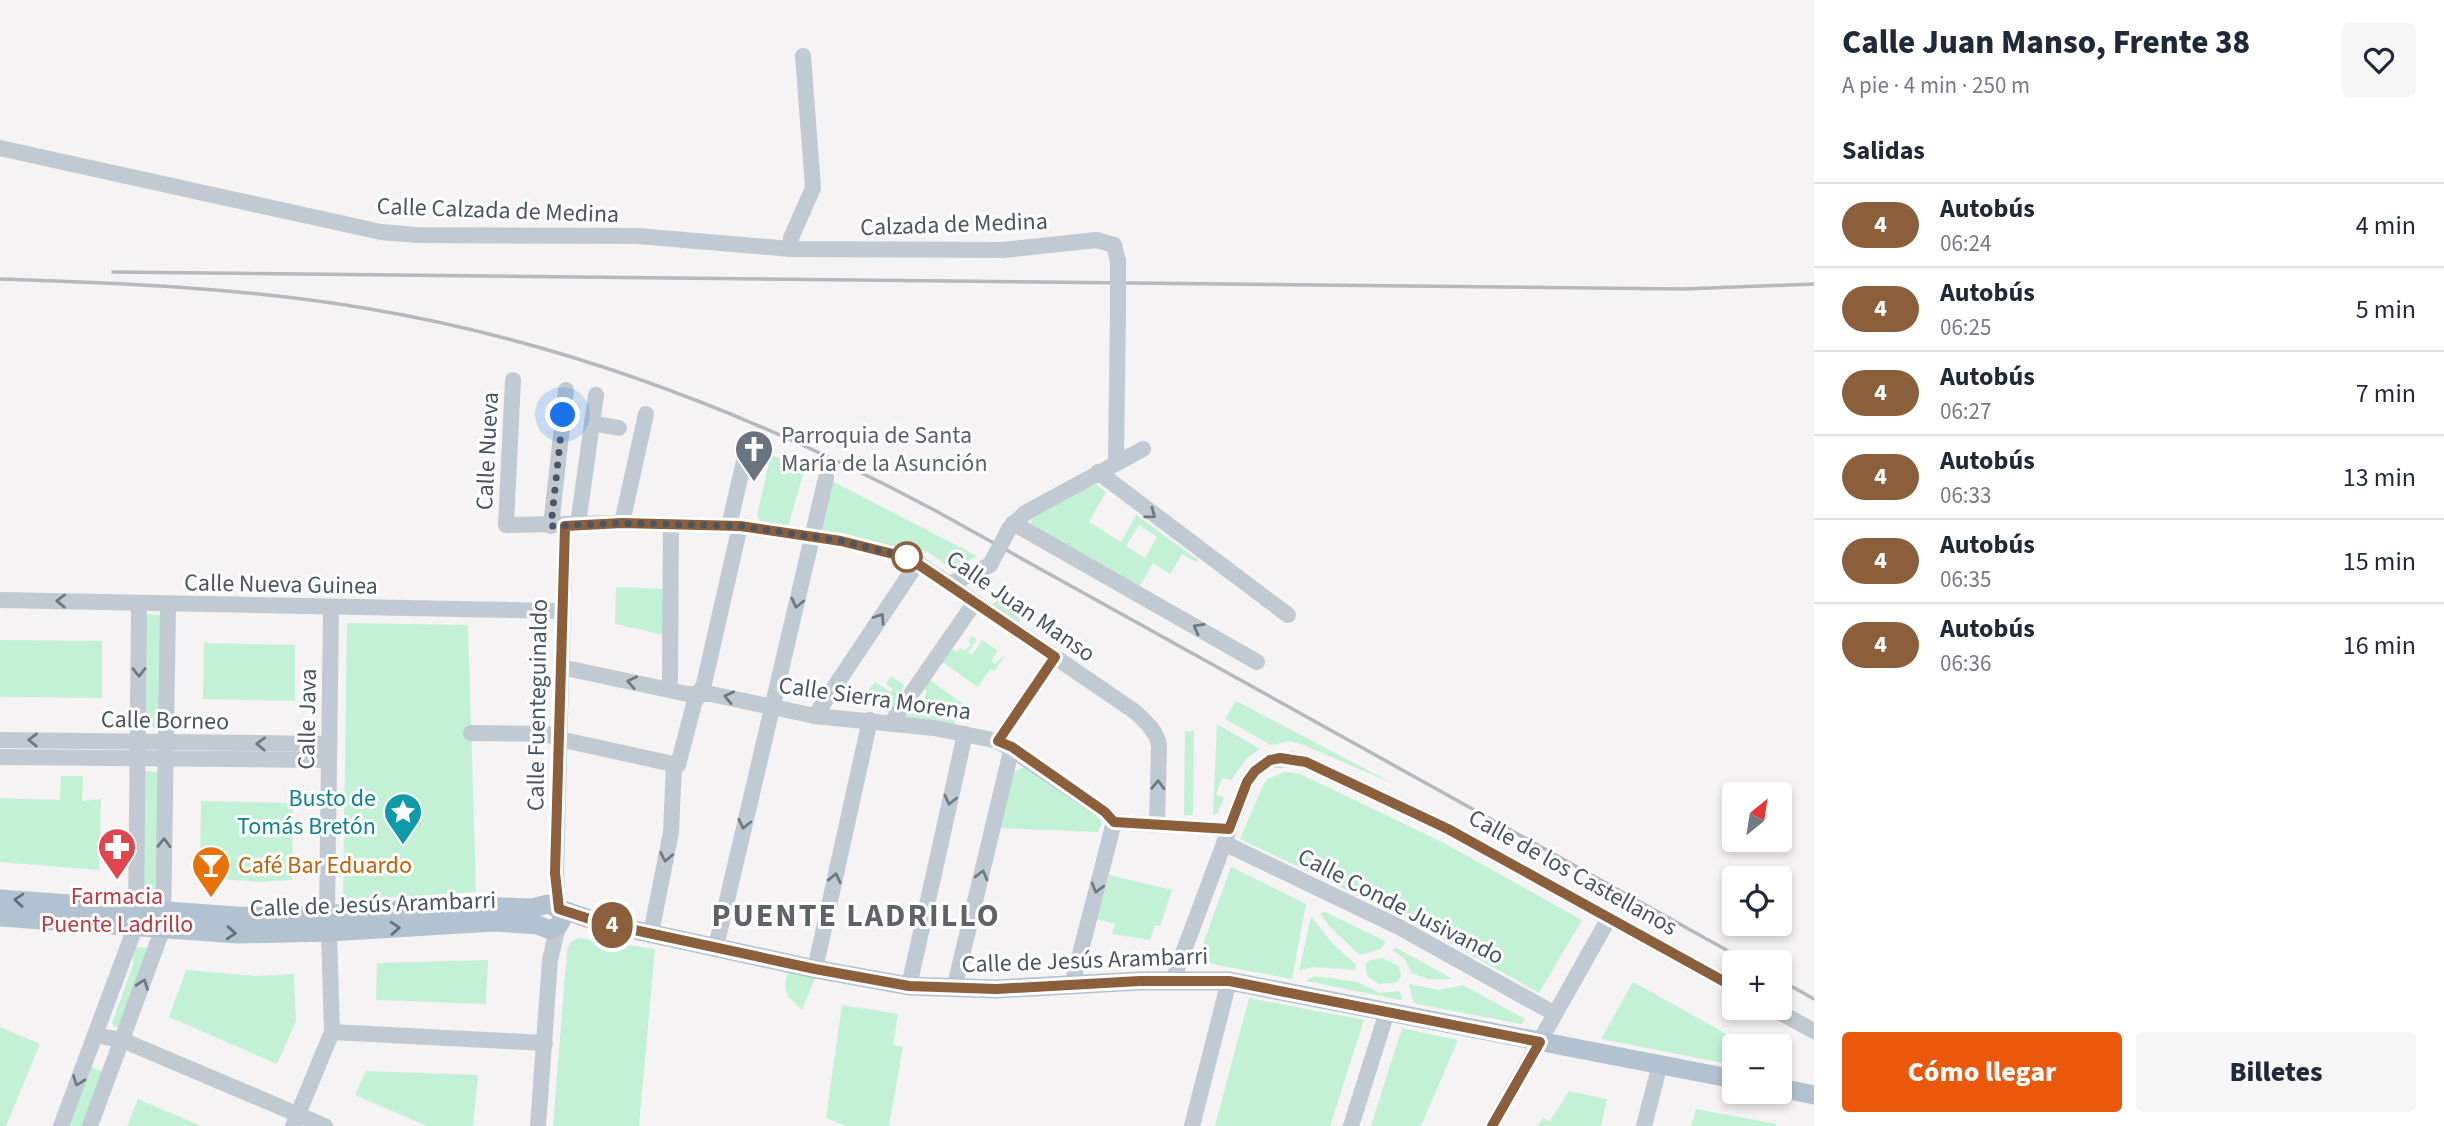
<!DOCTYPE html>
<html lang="es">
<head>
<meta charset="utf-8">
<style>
	body { margin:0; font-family:"Source Sans 3",sans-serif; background:#f6f6f7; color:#1f2937; height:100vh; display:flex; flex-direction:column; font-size:26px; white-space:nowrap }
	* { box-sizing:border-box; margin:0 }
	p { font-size:23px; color:#747a83 }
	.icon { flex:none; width:38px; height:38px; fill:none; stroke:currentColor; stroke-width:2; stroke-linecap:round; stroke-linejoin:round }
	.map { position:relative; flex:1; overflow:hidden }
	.details { display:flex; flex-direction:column; background:#fff; width:630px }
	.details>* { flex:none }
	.badge { padding:0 14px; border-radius:23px; font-size:24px; line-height:46px }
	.needle { width:46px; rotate:30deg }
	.buttons { position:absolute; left:1722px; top:782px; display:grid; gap:14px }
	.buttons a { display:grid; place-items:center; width:70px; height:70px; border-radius:7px; background:#fff; box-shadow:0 4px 10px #0003; font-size:35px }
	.you { position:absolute; width:35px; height:35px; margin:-18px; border:5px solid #fff; border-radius:50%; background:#1a73e8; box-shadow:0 0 0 10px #1a73e833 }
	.map>.badge { position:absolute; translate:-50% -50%; box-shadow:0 0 0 4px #fff }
	h2 { padding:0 28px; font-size:26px; line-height:63px }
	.round { display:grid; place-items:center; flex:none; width:74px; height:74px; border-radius:7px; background:#f6f6f7 }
	.headline { display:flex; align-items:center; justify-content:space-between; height:119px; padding:0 28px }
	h1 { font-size:33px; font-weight:800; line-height:52px }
	.button { display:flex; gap:14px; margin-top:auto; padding:14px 28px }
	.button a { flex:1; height:80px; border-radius:7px; background:#ea580c; color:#fff; font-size:28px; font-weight:800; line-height:80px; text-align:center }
	.button a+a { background:#f6f6f7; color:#1f2937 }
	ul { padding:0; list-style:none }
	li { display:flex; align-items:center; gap:21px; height:84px; padding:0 28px; border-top:2px solid #e0e1e3 }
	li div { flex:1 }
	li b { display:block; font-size:26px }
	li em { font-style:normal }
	li .badge { min-width:77px; font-weight:700; text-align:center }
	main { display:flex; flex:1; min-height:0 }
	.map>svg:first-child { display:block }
</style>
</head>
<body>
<main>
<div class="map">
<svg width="1814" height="1126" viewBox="0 0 1814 1126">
	<rect width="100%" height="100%" fill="#f5f3f3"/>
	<g fill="#c3f1d5" fill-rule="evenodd">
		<polygon points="771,455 805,468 788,526 760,521 757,515"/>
		<polygon points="828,479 977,556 953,570 928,552 815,530"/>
		<path d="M1095,484L1106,492L1089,522L1121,542L1136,515L1198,560L1196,562L1182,554L1170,574L1153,563L1139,587L1032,529L1031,519ZM1139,525L1157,537L1145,558L1126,546Z"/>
		<polygon points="616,587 665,589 664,635 615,624"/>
		<polygon points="1003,588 1032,606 1016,625 990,606 1005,595"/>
		<polygon points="146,614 161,615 158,728 146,727"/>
		<polygon points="347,623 468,625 476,892 343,900"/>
		<polygon points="972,636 977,640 968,652 972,655 982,640 998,651 991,660 995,664 1005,655 995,671 990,669 978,687 941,661 950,647 957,652 960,648 965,651 971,644 968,642"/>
		<polygon points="0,640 102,641 102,698 0,697"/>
		<polygon points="204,643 295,645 295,701 203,699"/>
		<polygon points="891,676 904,685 902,689 905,692 890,713 865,695 875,682 891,692 893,689 886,684"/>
		<polygon points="928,679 965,705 954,724 902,717 909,706 920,713 928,701 925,698 927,691 922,687"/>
		<polygon points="1236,701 1394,784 1306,746 1291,741 1271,745 1225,719"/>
		<polygon points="1217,724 1260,749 1248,757 1231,780 1222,778 1216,794 1224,798 1218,813 1213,815"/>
		<polygon points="1185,731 1194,731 1193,815 1184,815"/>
		<polygon points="1025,767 1094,812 1102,823 1098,832 998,828 1014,772"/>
		<polygon points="144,771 159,772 155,897 143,896"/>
		<polygon points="1285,772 1300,774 1440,841 1582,920 1539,993 1405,918 1240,839 1264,783 1269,778"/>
		<polygon points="61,776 83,776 82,801 101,799 99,870 0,862 0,798 60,800"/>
		<polygon points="201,801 293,803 292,880 258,882 210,878 209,881 200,880"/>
		<polygon points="1231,867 1306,904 1292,979 1197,961"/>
		<polygon points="1109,875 1172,890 1160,926 1155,925 1150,940 1112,934 1115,924 1097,919"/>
		<polygon points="1325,912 1385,941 1385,943 1381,949 1360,955 1330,927 1320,913"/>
		<polygon points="1311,916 1333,944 1356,965 1355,970 1312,967 1299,971"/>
		<polygon points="578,938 655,949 639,1126 553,1126 567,950 570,943"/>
		<polygon points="134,947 148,948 120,1026 116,1028 112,1023 133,965"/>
		<polygon points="1395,947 1451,978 1451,979 1429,979 1411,973 1405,959 1393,951"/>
		<polygon points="1382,958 1399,966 1401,976 1397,982 1379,984 1367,976 1366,964 1370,960"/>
		<polygon points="488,960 486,1004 376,1000 377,963"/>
		<polygon points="186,970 256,976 294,974 296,1021 277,1064 169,1017"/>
		<path d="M788,973L815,978L802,1010C788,995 781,995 788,973Z"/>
		<polygon points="1314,976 1358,982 1380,993 1399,991 1403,998 1401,1000 1306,981"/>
		<polygon points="1633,982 1748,1046 1734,1046 1734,1065 1601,1039"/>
		<polygon points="1409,984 1439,990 1463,985 1525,1019 1522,1024 1417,1004 1413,1001"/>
		<polygon points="1249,998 1364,1020 1330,1126 1215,1126"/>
		<polygon points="842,1005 898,1014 893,1045 903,1047 889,1126 846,1126 826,1118"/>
		<polygon points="0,1027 40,1044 6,1126 0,1126"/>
		<polygon points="1402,1028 1458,1040 1421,1126 1371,1126"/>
		<polygon points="89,1066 103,1072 83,1126 67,1126"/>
		<polygon points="366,1071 478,1075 473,1126 427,1126 355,1095"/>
		<polygon points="1569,1091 1607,1099 1601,1126 1538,1126 1543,1118 1550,1121"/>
		<polygon points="138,1099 201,1126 127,1126"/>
		<polygon points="1696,1109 1776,1124 1775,1126 1691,1126"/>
	</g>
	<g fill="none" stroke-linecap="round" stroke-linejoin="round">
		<g stroke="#c1cad2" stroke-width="16">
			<polyline points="0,148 381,232 417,235 638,236 791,249 1003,250 1097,240 1114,245 1118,261"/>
			<polyline points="791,249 791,238 813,188 803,56"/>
			<path d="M513,380L506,525L622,523L740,526L841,541L909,557L1134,711C1145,721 1156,730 1159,745L1157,824"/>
			<polyline points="592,423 619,428"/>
			<polyline points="1116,461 1118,312"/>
			<polyline points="1098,472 1288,615"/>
			<polyline points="622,523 646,414"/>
			<polyline points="1013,523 1257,662"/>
			<polyline points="578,524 596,395"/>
			<polyline points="551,526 566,390"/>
			<polyline points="729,526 747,448"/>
			<polyline points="1009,529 1025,513 1143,449"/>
			<polyline points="950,584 990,565"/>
			<polyline points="0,600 561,611"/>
			<polyline points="561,667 688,694 711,694 815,716 934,728 998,741 1105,812 1114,822 1229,829"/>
			<polyline points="670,680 671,526"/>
			<polyline points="815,716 918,562"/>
			<polyline points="891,723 975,602"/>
			<polyline points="471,733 547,734 559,739 678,765 694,704 704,684 740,526"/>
			<polyline points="0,740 329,744"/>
			<polyline points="998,741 1055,657"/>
			<polyline points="0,757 328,760"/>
			<polyline points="1224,843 1399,927 1555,1014"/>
			<polyline points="558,908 556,873 565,526"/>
			<polyline points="327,915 331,608"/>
			<polyline points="651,933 671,832 674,765"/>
			<polyline points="716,947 826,478"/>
			<polyline points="815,969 870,720"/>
			<polyline points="1173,980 1247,782 1255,771 1270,760 1289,759 1306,762 1448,829 1734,987"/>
			<polyline points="1072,985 1114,822"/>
			<polyline points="909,986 965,734"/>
			<polyline points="954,989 1012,747"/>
			<polyline points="1772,1008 1814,1031"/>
			<polyline points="332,1032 545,1043"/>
			<polyline points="95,1035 122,1040 325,1126"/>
			<polyline points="61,1126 136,925 139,604"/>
			<polyline points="90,1126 163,928 168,604"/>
			<polyline points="293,1126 332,1032 329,932"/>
			<polyline points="538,1126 550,960 558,926"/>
			<polyline points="1192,1126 1229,981"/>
			<polyline points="1351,1126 1387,1012"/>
			<polyline points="1492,1126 1609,918"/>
			<polyline points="1644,1126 1660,1064"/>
		</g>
		<g stroke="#b3c2d1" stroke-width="19">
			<polyline points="0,899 236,916 285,917 471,906 532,908 548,904 560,909 562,919 558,926 550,930 538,925 494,922 329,932 238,934 0,917"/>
			<polyline points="560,909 602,923 815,969 909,986 996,989 1140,981 1229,981 1734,1079"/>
			<polyline points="1780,1088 1814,1095"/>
		</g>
		<g stroke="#b5b8bd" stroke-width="3.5">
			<polyline points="113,272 1684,289 1814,284"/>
			<path d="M0,279C122,283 243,288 364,308C565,341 758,416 936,511L1748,962"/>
			<polyline points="1780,980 1814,999"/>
		</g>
		<g stroke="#c1cad2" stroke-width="16">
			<polyline points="1118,312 1118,261"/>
			<polyline points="990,565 1009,529"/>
		</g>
	</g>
	<defs><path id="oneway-chevron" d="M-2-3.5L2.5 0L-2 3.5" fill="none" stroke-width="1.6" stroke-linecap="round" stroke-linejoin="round" transform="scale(1.75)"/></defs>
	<g stroke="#6e7983">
		<use href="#oneway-chevron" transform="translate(1151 514) rotate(37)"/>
		<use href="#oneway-chevron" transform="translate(61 601) rotate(-179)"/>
		<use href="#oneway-chevron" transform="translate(797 603) rotate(103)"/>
		<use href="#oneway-chevron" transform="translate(880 618) rotate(-56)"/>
		<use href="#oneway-chevron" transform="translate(1198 628) rotate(-151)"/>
		<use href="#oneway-chevron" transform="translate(139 672) rotate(90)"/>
		<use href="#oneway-chevron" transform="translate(632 682) rotate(-168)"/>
		<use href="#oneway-chevron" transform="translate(729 697) rotate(-168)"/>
		<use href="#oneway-chevron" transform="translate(33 740) rotate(-179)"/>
		<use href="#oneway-chevron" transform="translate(261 744) rotate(-179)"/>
		<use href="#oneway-chevron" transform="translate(1158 785) rotate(-88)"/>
		<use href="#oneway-chevron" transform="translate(950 800) rotate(103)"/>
		<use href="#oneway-chevron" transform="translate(744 824) rotate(103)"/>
		<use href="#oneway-chevron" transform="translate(164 843) rotate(-89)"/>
		<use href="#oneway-chevron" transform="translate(666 857) rotate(101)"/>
		<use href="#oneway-chevron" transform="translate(982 875) rotate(-76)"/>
		<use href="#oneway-chevron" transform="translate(835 878) rotate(-78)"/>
		<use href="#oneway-chevron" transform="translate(1097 888) rotate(105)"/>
		<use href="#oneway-chevron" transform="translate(143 984) rotate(-70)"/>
		<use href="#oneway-chevron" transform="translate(78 1081) rotate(111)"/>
	</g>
	<g stroke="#64717d">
		<use href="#oneway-chevron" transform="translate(19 900) rotate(-176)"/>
		<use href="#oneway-chevron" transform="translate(395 928) rotate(-4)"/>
		<use href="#oneway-chevron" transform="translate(231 933) rotate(4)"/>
	</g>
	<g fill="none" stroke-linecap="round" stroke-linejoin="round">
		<defs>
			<polyline id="line" points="1492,1126 1540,1042 1229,981 1140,981 996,989 909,986 815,969 602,923 559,909 555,873 565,526 622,523 740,526 841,541 909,558 1055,657 998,741 1012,747 1105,812 1114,822 1229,829 1247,782 1255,771 1270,760 1280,758 1306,762 1448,829 1734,987"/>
		</defs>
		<use href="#line" stroke="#fff" stroke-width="16"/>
		<use href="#line" stroke="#8b5e3c" stroke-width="10"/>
		<polyline stroke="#4a5661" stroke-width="7" stroke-dasharray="0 12.6" points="563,415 551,526 622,523 740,526 841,541 907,557"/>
	</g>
	<defs>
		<symbol id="church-pin" viewBox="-11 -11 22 30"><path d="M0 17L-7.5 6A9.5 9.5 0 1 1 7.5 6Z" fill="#6b7280" stroke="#fff"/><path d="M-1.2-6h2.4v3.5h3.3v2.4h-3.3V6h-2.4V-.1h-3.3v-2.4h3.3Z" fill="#fff"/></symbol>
		<symbol id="sight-pin" viewBox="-11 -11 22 30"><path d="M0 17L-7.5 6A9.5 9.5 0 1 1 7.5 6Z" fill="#0f9aa8" stroke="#fff"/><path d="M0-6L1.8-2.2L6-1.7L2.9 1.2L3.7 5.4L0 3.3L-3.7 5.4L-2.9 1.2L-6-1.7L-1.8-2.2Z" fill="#fff"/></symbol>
		<symbol id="pharmacy-pin" viewBox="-11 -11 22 30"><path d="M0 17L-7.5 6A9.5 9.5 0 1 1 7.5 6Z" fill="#e0444e" stroke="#fff"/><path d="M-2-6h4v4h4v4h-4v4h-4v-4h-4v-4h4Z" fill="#fff"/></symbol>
		<symbol id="bar-pin" viewBox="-11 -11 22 30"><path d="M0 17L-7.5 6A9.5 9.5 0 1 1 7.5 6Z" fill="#e8710a" stroke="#fff"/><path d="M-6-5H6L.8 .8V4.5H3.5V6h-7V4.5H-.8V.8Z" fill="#fff"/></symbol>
	</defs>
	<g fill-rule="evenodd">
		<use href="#church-pin" x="732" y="427" width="44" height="60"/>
		<use href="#sight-pin" x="381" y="790" width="44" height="60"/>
		<use href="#pharmacy-pin" x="95" y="825" width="44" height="60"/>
		<use href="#bar-pin" x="189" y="843" width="44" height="60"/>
	</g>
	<circle fill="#fff" stroke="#8b5e3c" stroke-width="3.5" cx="907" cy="557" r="14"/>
	<g text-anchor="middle" stroke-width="6" stroke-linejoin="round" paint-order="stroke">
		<g font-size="24" fill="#4a5661" stroke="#fff">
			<text transform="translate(498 210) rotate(2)" y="8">Calle Calzada de Medina</text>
			<text transform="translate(954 224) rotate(-2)" y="8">Calzada de Medina</text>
			<text transform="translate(487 451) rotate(-87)" y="8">Calle Nueva</text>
			<text transform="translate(281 584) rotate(1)" y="8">Calle Nueva Guinea</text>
			<text transform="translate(1021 606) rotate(35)" y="8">Calle Juan Manso</text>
			<text transform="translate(875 698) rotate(8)" y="8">Calle Sierra Morena</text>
			<text transform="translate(537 705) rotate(-89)" y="8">Calle Fuenteguinaldo</text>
			<text transform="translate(307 719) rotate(-89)" y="8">Calle Java</text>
			<text transform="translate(165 720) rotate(1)" y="8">Calle Borneo</text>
			<text transform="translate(1573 872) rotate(29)" y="8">Calle de los Castellanos</text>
			<text transform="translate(373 904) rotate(-2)" y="8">Calle de Jesús Arambarri</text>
			<text transform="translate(1401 906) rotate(27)" y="8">Calle Conde Jusivando</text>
			<text transform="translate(1085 960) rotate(-2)" y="8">Calle de Jesús Arambarri</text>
		</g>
		<g font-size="24" fill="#5b616d" stroke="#fff" text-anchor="start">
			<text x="781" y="443">Parroquia de Santa<tspan x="781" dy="28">María de la Asunción</tspan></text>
		</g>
		<g font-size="24" fill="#0d838f" stroke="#fff" text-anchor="end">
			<text x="376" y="806">Busto de<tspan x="376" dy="28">Tomás Bretón</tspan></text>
		</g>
		<g font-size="24" fill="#c56008" stroke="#fff" text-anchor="start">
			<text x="238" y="873">Café Bar Eduardo</text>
		</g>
		<g font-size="24" fill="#be3a42" stroke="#fff">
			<text x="117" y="904">Farmacia<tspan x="117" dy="28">Puente Ladrillo</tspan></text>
		</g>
		<g font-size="32" font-weight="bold" letter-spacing="2" fill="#5f6368" stroke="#fff">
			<text x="856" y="926">PUENTE LADRILLO</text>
		</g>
	</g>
</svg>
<div class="buttons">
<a><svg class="needle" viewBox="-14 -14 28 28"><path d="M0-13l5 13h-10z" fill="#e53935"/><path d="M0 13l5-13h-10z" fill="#747a83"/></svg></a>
<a><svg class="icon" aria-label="locate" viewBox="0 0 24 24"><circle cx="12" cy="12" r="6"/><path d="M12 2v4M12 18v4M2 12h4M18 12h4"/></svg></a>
<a>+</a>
<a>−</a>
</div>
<div class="you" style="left:563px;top:415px"></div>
<b class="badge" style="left:612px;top:925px;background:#8b5e3c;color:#fff">4</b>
</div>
<section class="details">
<div class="headline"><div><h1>Calle Juan Manso, Frente 38</h1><p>A pie · 4 min · 250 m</p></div><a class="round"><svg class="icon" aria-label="heart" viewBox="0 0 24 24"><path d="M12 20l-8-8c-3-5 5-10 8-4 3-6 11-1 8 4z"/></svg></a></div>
<h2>Salidas</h2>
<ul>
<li><span class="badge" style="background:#8b5e3c;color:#fff">4</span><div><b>Autobús</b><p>06:24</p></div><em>4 min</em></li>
<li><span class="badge" style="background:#8b5e3c;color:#fff">4</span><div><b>Autobús</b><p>06:25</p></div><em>5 min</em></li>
<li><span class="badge" style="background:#8b5e3c;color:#fff">4</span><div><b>Autobús</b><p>06:27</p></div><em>7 min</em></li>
<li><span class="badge" style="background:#8b5e3c;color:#fff">4</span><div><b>Autobús</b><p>06:33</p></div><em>13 min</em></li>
<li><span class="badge" style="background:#8b5e3c;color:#fff">4</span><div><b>Autobús</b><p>06:35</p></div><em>15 min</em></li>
<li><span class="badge" style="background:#8b5e3c;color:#fff">4</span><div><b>Autobús</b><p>06:36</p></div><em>16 min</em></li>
</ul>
<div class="button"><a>Cómo llegar</a><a>Billetes</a></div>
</section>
</main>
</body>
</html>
